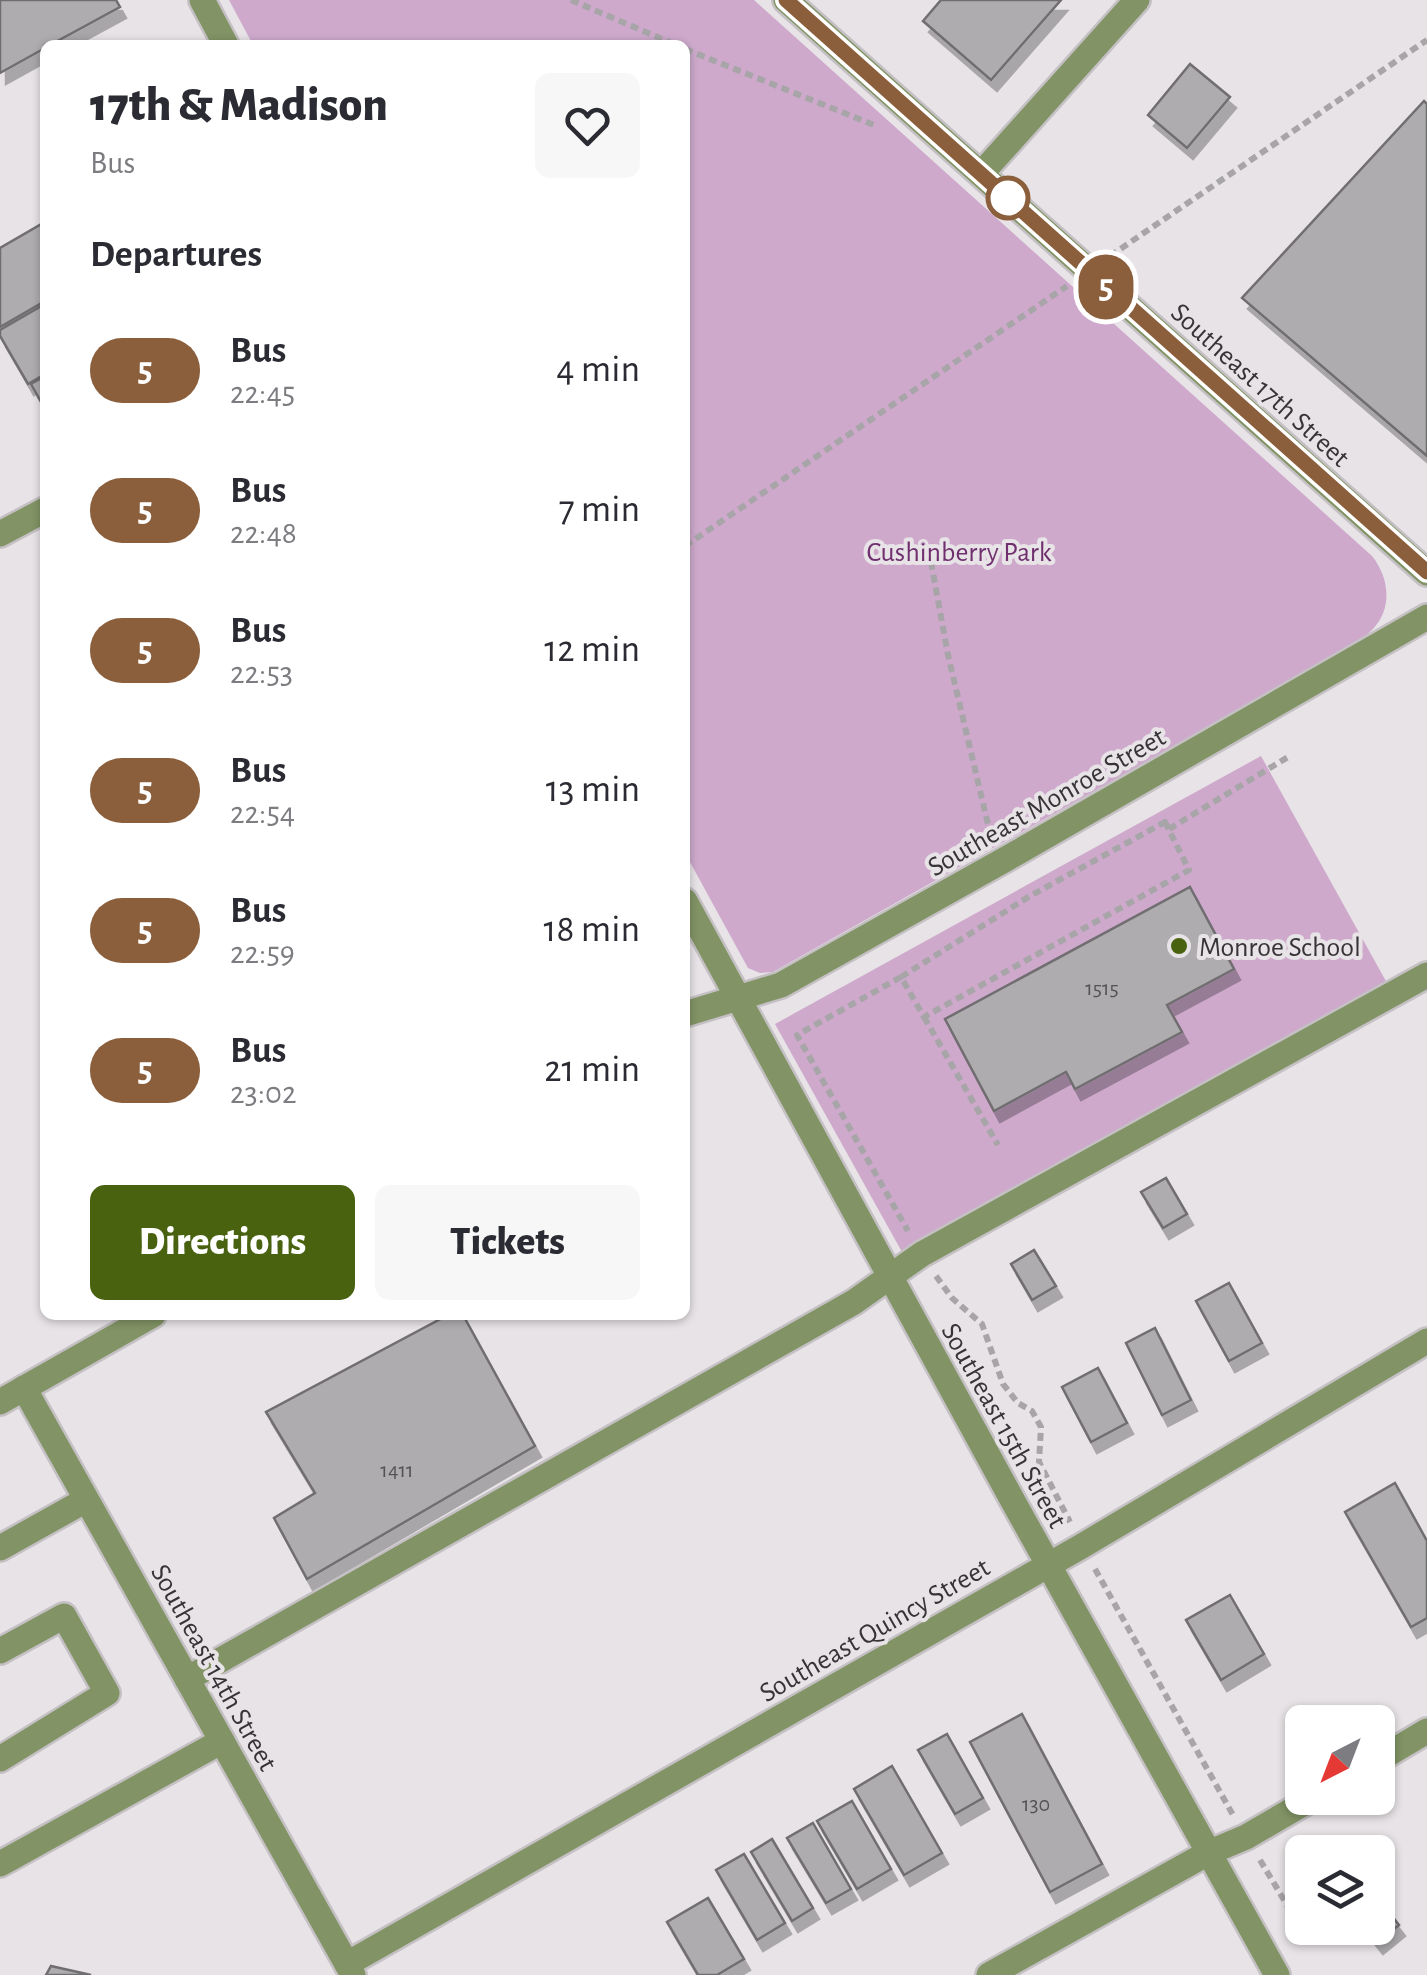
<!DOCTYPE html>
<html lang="en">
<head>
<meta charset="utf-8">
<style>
	body { margin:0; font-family:"Alegreya Sans",sans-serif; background:#f7f7f7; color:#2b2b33; height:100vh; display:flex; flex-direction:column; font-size:38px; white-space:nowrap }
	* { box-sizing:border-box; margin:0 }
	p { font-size:32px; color:#7c7c81 }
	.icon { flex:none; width:55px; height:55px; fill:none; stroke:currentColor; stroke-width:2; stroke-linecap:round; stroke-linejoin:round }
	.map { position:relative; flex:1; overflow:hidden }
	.details { position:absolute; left:40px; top:40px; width:650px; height:1280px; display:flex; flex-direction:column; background:#fff; border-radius:15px; box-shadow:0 2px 8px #0004 }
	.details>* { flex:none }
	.badge { padding:0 20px; border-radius:32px; font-size:35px; line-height:65px }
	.needle { width:65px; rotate:222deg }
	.controls { position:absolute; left:1285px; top:1705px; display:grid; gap:20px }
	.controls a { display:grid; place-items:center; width:110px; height:110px; border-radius:15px; background:#fff; box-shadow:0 2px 8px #0004; font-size:50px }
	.map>.badge { position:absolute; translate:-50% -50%; box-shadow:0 0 0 5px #fff }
	h2 { padding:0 50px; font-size:38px; line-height:90px }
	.round { display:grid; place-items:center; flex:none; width:105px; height:105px; border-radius:15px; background:#f7f7f7 }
	.headline { display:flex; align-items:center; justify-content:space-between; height:170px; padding:0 50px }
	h1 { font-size:48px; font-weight:800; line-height:75px }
	.primary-button { display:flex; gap:20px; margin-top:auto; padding:20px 50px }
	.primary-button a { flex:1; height:115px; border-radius:15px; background:#496210; color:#fff; font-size:40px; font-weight:800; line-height:115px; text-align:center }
	.primary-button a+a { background:#f7f7f7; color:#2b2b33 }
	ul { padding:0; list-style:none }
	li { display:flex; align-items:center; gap:30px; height:140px; padding:0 50px }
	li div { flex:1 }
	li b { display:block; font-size:38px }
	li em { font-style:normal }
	li .badge { min-width:110px; font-weight:700; text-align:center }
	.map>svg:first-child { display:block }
</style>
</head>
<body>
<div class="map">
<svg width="1427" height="1975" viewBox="0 0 1427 1975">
	<defs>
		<filter id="shadow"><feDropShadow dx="6" dy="11" stdDeviation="0" flood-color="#0004"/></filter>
	</defs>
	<rect width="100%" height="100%" fill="#e7e3e6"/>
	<g fill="#cea9cc">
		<path d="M229,0H754L1372,556C1389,577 1393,608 1373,629C1359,644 1336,652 1320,664L773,972L760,973L748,968L685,853V45H253Z"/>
		<polygon points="1261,756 1387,983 902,1252 775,1024"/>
	</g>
	<g fill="#afacaf" stroke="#716e71" stroke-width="2.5" filter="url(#shadow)">
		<polygon points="0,0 116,0 120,7 50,45 45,45 45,48 0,73"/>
		<polygon points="941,0 1061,0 991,80 923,21"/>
		<polygon points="1190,64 1230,97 1187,148 1148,115"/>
		<polygon points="1424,101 1427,104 1427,456 1242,298"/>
		<polygon points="45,222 45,301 0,327 0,248"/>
		<polygon points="45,304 45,374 28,384 0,336 0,330"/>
		<polygon points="45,376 45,409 31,384"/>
		<polygon points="1190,887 1234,969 1167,1005 1182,1032 1075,1089 1066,1072 994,1111 945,1019"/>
		<polygon points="1166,1178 1187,1214 1163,1228 1141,1192"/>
		<polygon points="1034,1250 1056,1286 1032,1300 1011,1264"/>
		<polygon points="1229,1283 1262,1343 1229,1361 1196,1301"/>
		<polygon points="448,1315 463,1315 535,1446 307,1579 274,1518 315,1493 266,1412"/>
		<polygon points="1155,1328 1191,1400 1162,1415 1126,1343"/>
		<polygon points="1098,1368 1127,1423 1091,1442 1062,1387"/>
		<polygon points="1395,1483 1427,1541 1427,1618 1411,1627 1345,1512"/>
		<polygon points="1230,1595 1264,1654 1221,1680 1186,1620"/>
		<polygon points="1022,1714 1102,1864 1050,1892 970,1742"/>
		<polygon points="947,1734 983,1798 955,1814 918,1750"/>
		<polygon points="892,1766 942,1853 904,1875 854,1789"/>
		<polygon points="852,1801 891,1869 857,1889 817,1821"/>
		<polygon points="813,1823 851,1889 826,1903 787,1838"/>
		<polygon points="772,1839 813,1908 792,1921 751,1852"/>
		<polygon points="744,1854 785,1923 757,1940 716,1870"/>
		<polygon points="708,1898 744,1959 717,1975 698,1975 667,1922"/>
		<polygon points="1378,1898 1399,1925 1377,1943 1365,1928 1378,1928"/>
		<polygon points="51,1966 91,1975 46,1975"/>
	</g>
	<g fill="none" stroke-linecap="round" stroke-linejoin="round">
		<defs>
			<g id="minor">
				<polyline points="202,0 226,45"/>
				<polyline points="786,0 1427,573"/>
				<polyline points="981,174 1137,0"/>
				<polyline points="0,534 45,510"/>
				<polyline points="685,901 1014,1503 1277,1975"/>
				<polyline points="685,1014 781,985 1006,859 1427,617"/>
				<polyline points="24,1388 353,1975"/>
				<polyline points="0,1402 153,1315"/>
				<polyline points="0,1548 86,1500"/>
				<polyline points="0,1651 64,1616 107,1693 0,1759"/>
				<polyline points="187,1679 854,1302 922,1254 1427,975"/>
				<polyline points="1378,1760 1427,1731"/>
				<polyline points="0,1864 222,1741"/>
				<polyline points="347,1964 1082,1546 1427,1341"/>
				<polyline points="989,1975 1208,1853 1246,1837 1313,1798"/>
			</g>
		</defs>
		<use href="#minor" stroke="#c4c0c3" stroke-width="30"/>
		<g stroke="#a8a5a8" stroke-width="6" stroke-dasharray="8 5" stroke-linecap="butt">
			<polyline points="571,0 676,45"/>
			<polyline points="685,49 874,125"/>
			<polyline points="1110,256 1427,40"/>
			<polyline points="685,546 1067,286"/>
			<polyline points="931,562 948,655 991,837"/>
			<polygon points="1165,822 1189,870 924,1017 901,977 1030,896"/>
			<polyline points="1169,829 1288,757"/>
			<polyline points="901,977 797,1035 908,1231"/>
			<polyline points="924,1017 998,1145"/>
			<polyline points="936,1276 952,1298 982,1324 1003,1384 1018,1403 1032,1411 1041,1427 1039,1462 1070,1522"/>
			<polyline points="1095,1569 1233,1815"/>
			<polyline points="1260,1860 1293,1915"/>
		</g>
		<use href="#minor" stroke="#829465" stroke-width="25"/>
	</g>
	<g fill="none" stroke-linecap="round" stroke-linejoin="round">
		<defs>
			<polyline id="line" points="786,0 1427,572"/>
		</defs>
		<use href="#line" stroke="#fff" stroke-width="22"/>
		<use href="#line" stroke="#8b5e3c" stroke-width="15"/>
	</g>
	<circle fill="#fff" stroke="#8b5e3c" stroke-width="5" cx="1008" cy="198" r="20"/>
	<circle fill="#496210" stroke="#e7e3e6" stroke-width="4" cx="1179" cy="946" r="10"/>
	<g text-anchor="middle" stroke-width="8" stroke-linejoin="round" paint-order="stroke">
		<g font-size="22" fill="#545254">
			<text x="1102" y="995">1515</text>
			<text x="397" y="1477">1411</text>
			<text x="1036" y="1811">130</text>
		</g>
		<g font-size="28" fill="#363436" stroke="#e7e3e6">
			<text transform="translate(1261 384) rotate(42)" y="10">Southeast 17th Street</text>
			<text transform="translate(1046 801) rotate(-30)" y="10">Southeast Monroe Street</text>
			<text transform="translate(1005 1425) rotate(61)" y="10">Southeast 15th Street</text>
			<text transform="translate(874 1629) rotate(-30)" y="10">Southeast Quincy Street</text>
			<text transform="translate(215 1667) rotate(61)" y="10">Southeast 14th Street</text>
		</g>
		<g font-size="28" fill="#702f6f" stroke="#e7e3e6">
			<text x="959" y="561">Cushinberry Park</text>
		</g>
		<g font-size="28" fill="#363436" stroke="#e7e3e6" text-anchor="start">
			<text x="1199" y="956">Monroe School</text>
		</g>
	</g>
</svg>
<div class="controls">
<a><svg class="needle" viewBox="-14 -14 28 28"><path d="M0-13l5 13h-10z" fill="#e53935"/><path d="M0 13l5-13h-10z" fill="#7c7c81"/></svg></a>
<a><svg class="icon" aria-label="layers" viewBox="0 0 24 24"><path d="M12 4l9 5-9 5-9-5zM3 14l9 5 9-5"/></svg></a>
</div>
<b class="badge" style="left:1106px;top:287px;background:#8b5e3c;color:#fff">5</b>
<section class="details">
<div class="headline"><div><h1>17th &amp; Madison</h1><p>Bus</p></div><a class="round"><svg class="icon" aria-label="heart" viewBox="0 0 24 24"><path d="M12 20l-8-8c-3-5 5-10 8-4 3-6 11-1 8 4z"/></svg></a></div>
<h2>Departures</h2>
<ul>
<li><span class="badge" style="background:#8b5e3c;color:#fff">5</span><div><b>Bus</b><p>22:45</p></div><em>4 min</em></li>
<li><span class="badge" style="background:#8b5e3c;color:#fff">5</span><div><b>Bus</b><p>22:48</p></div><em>7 min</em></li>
<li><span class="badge" style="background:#8b5e3c;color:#fff">5</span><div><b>Bus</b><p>22:53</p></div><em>12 min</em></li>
<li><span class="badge" style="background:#8b5e3c;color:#fff">5</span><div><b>Bus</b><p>22:54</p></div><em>13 min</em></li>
<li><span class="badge" style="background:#8b5e3c;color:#fff">5</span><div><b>Bus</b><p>22:59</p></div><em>18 min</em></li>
<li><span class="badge" style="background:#8b5e3c;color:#fff">5</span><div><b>Bus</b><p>23:02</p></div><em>21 min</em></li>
</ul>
<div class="primary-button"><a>Directions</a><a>Tickets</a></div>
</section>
</div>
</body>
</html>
